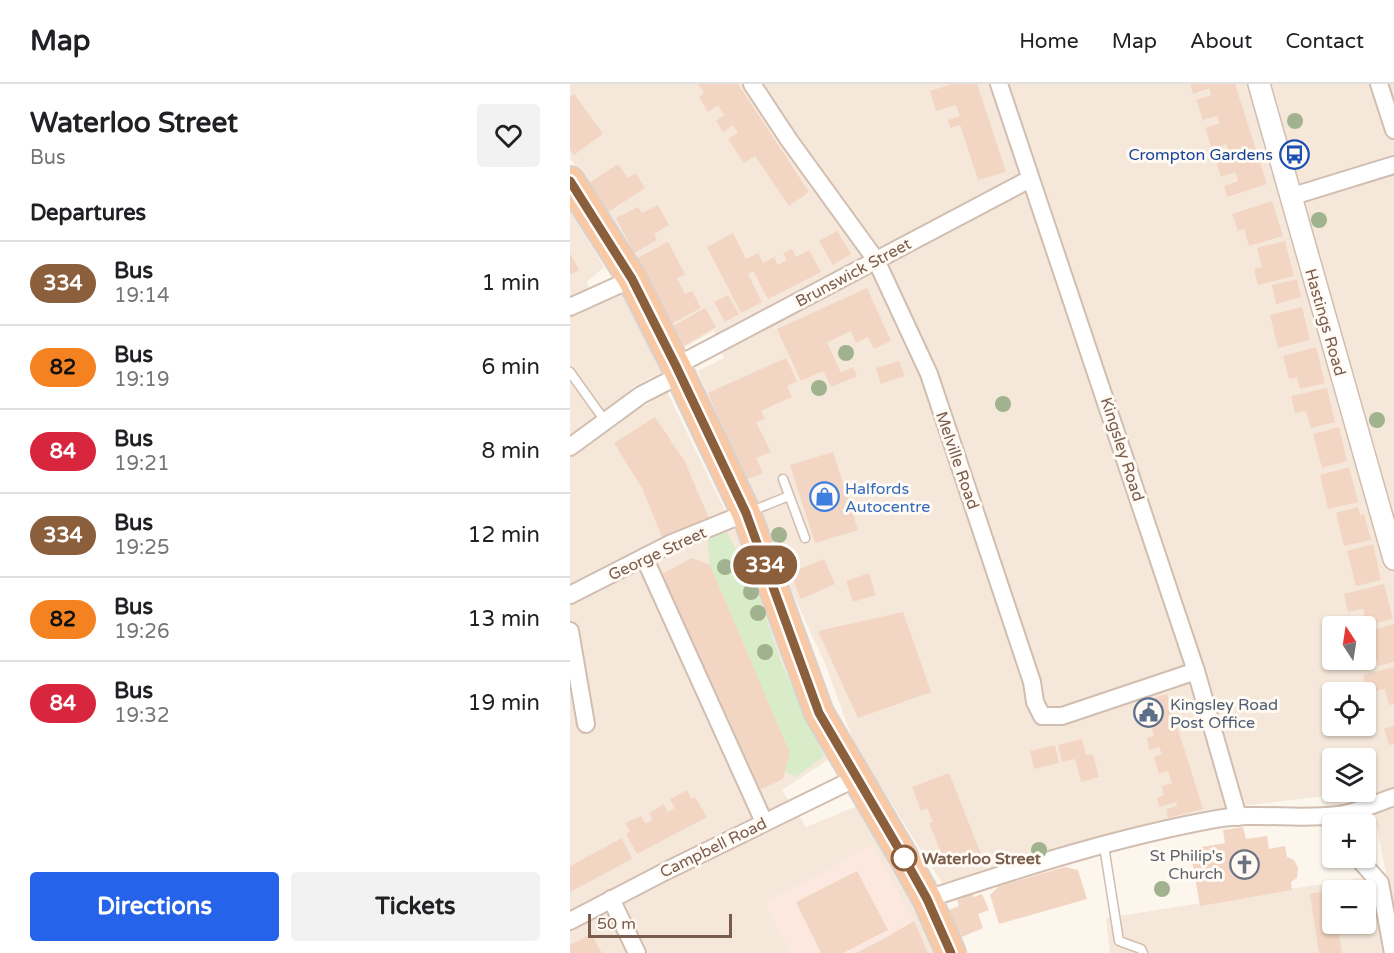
<!DOCTYPE html>
<html lang="en">
<head>
<meta charset="utf-8">
<style>
	body { margin:0; font-family:"Varela Round",sans-serif; background:#f2f2f2; color:#202124; height:100vh; display:flex; flex-direction:column; font-size:22px; white-space:nowrap }
	* { box-sizing:border-box; margin:0 }
	p { font-size:20px; color:#757577 }
	.icon { flex:none; width:33px; height:33px; fill:none; stroke:currentColor; stroke-width:2; stroke-linecap:round; stroke-linejoin:round }
	.map { position:relative; flex:1; overflow:hidden }
	.panel { display:flex; flex-direction:column; background:#fff; width:570px }
	.panel>* { flex:none }
	.badge { padding:0 12px; border-radius:20px; font-size:21px; line-height:39px }
	.needle { width:39px; rotate:348deg }
	.tools { position:absolute; left:752px; top:532px; display:grid; gap:12px }
	.tools a { display:grid; place-items:center; width:54px; height:54px; border-radius:6px; background:#fff; box-shadow:0 2px 4px #0004; font-size:30px }
	.scale { position:absolute; left:18px; bottom:15px; width:144px; box-sizing:border-box; padding-left:6px; border:3px solid #7a5c4d; border-top:0; font-size:16px; line-height:21px; white-space:nowrap; color:#7a5c4d; -webkit-text-stroke:4px #fffaf3; paint-order:stroke }
	.map>.badge { position:absolute; translate:-50% -50%; box-shadow:0 0 0 3px #fff }
	h2 { padding:0 30px; font-size:22px; line-height:54px }
	.round { display:grid; place-items:center; flex:none; width:63px; height:63px; border-radius:6px; background:#f2f2f2 }
	.overview { display:flex; align-items:center; justify-content:space-between; height:102px; padding:0 30px }
	h1 { font-size:28px; font-weight:700; line-height:45px }
	.primary-button { display:flex; gap:12px; margin-top:auto; padding:12px 30px }
	.primary-button a { flex:1; height:69px; border-radius:6px; background:#2563eb; color:#fff; font-size:24px; font-weight:700; line-height:69px; text-align:center }
	.primary-button a+a { background:#f2f2f2; color:#202124 }
	ul { padding:0; list-style:none }
	li { display:flex; align-items:center; gap:18px; height:84px; padding:0 30px; border-top:2px solid #e0e0e0 }
	li div { flex:1 }
	li b { display:block; font-size:22px }
	li em { font-style:normal }
	li .badge { min-width:66px; font-weight:700; text-align:center }
	header { display:flex; align-items:center; gap:36px; box-sizing:border-box; height:84px; padding:0 30px; background:#fff; border-bottom:2px solid #e0e0e0 }
	header strong { font-size:28px }
	nav { display:flex; gap:33px; margin-inline-start:auto; font-size:21px }
	main { display:flex; flex:1; min-height:0 }
	.map>svg:first-child { display:block }
</style>
</head>
<body>
<header>
<strong>Map</strong>
<nav><a>Home</a><a>Map</a><a>About</a><a>Contact</a></nav>
</header>
<main>
<section class="panel">
<div class="overview"><div><h1>Waterloo Street</h1><p>Bus</p></div><a class="round"><svg class="icon" aria-label="heart" viewBox="0 0 24 24"><path d="M12 20l-8-8c-3-5 5-10 8-4 3-6 11-1 8 4z"/></svg></a></div>
<h2>Departures</h2>
<ul>
<li><span class="badge" style="background:#8b5e3c;color:#fff">334</span><div><b>Bus</b><p>19:14</p></div><em>1 min</em></li>
<li><span class="badge" style="background:#f58220;color:#111">82</span><div><b>Bus</b><p>19:19</p></div><em>6 min</em></li>
<li><span class="badge" style="background:#d7263d;color:#fff">84</span><div><b>Bus</b><p>19:21</p></div><em>8 min</em></li>
<li><span class="badge" style="background:#8b5e3c;color:#fff">334</span><div><b>Bus</b><p>19:25</p></div><em>12 min</em></li>
<li><span class="badge" style="background:#f58220;color:#111">82</span><div><b>Bus</b><p>19:26</p></div><em>13 min</em></li>
<li><span class="badge" style="background:#d7263d;color:#fff">84</span><div><b>Bus</b><p>19:32</p></div><em>19 min</em></li>
</ul>
<div class="primary-button"><a>Directions</a><a>Tickets</a></div>
</section>
<div class="map">
<svg width="824" height="869" viewBox="0 0 824 869">
	<rect width="100%" height="100%" fill="#fdf6ec"/>
	<g fill="#f5e8da" fill-rule="evenodd">
		<path d="M0,0H824V869H540L536,834L816,790L800,707H795V675H762V708H789L637,726L372,799L286,664L256,582L188,433L128,287L154,274L144,247L113,264L55,155L0,74ZM762,543H795V576H762ZM762,609H795V642H762ZM762,807H795V840H762Z"/>
		<polygon points="0,127 34,183 17,198 25,221 50,206 94,287 62,303 75,322 97,308 184,486 261,674 212,706 236,743 292,720 365,869 0,869"/>
	</g>
	<polygon fill="#fde8e0" points="302,761 344,837 286,869 221,869 195,819"/>
	<polygon fill="#d8ecc9" points="155,445 187,506 210,576 254,672 226,693 215,687 220,669 140,481 137,453"/>
	<g fill="#f3d5c3">
		<polygon points="128,0 168,0 239,108 219,122 185,72 174,79 158,55 168,49 163,41 153,48 146,37 154,31 148,21 138,28 129,13 134,9"/>
		<polygon points="382,0 407,0 436,88 408,96 390,41 380,44 378,36 390,32 386,21 366,27 360,7"/>
		<polygon points="620,0 665,0 697,100 657,113 654,102 668,97 667,92 665,88 651,93 644,72 659,67 656,60 642,65 635,44 650,39 647,32 633,36 626,16 641,11 640,7 639,4 623,10"/>
		<polygon points="4,10 33,50 4,71 0,65 0,13"/>
		<polygon points="48,80 58,94 66,89 75,104 38,128 19,99"/>
		<polygon points="702,117 713,152 679,162 674,145 668,147 662,130"/>
		<polygon points="88,121 99,141 84,150 87,156 64,169 46,134 68,123 72,129"/>
		<polygon points="267,147 281,170 263,181 249,157"/>
		<polygon points="163,149 176,175 188,169 193,179 204,173 208,181 217,176 213,169 222,165 226,173 239,166 251,188 198,215 183,187 178,190 192,218 171,229 137,163"/>
		<polygon points="715,157 724,192 688,201 684,185 692,183 687,164"/>
		<polygon points="98,158 115,190 107,194 115,210 122,207 131,224 101,240 67,174"/>
		<polygon points="0,169 9,186 0,191"/>
		<polygon points="727,195 731,213 706,220 702,201"/>
		<polygon points="297,204 321,257 304,265 298,253 286,259 281,247 257,258 271,289 283,283 287,292 261,303 253,287 231,297 207,245"/>
		<polygon points="158,211 169,230 155,238 144,218"/>
		<polygon points="732,223 740,256 708,264 700,231"/>
		<polygon points="135,224 146,243 114,262 103,242"/>
		<polygon points="746,263 755,299 730,305 727,293 719,295 713,272"/>
		<polygon points="216,274 227,297 217,302 222,313 191,327 195,335 186,338 201,368 186,374 193,389 176,396 138,309"/>
		<polygon points="329,277 335,292 311,300 306,284"/>
		<polygon points="757,304 765,338 741,344 736,327 725,329 721,312"/>
		<polygon points="85,333 115,378 141,439 94,458 72,404 44,359"/>
		<polygon points="769,343 777,377 752,384 743,350"/>
		<polygon points="263,368 288,446 245,459 220,381"/>
		<polygon points="779,383 788,418 758,425 750,391"/>
		<polygon points="788,423 790,431 794,430 801,456 774,462 766,429"/>
		<polygon points="803,460 811,496 786,502 777,467"/>
		<polygon points="122,474 140,481 220,669 213,695 189,706 92,490"/>
		<polygon points="254,475 265,500 231,515 220,489"/>
		<polygon points="299,489 306,511 283,518 276,497"/>
		<polygon points="814,500 823,535 797,541 793,525 778,528 774,510"/>
		<polygon points="333,528 361,608 288,634 248,547"/>
		<polygon points="824,540 824,578 808,582 804,564 795,566 795,548"/>
		<polygon points="824,583 824,620 819,621 815,605 797,609 793,591"/>
		<polygon points="597,610 633,725 598,734 596,725 607,722 606,718 589,723 587,714 594,711 592,702 602,699 598,687 589,690 584,673 592,670 589,663 579,666 577,654 584,652 580,638 571,641 566,625 574,623 572,618"/>
		<polygon points="824,642 824,660 819,661 814,645"/>
		<polygon points="512,655 516,671 523,670 529,693 511,698 505,675 492,678 488,661"/>
		<polygon points="485,661 489,679 464,685 460,667"/>
		<polygon points="379,689 411,770 377,783 359,739 363,738 357,724 351,727 342,703"/>
		<polygon points="117,706 121,715 125,713 137,733 67,770 56,750 60,748 55,739 71,732 75,739 79,738 83,736 79,729 94,720 98,728 105,724 100,715"/>
		<polygon points="673,743 676,755 697,752 699,765 715,762 717,773 724,776 728,784 727,794 721,798 722,806 630,822 620,765 655,759 653,746"/>
		<polygon points="52,754 62,775 0,808 0,782"/>
		<polygon points="495,783 508,786 517,815 429,840 420,811 429,802"/>
		<polygon points="287,787 318,846 273,869 251,869 226,818"/>
		<polygon points="786,802 787,807 765,807 765,806"/>
		<polygon points="762,806 762,840 767,840 772,869 749,869 740,810"/>
		<polygon points="402,810 404,813 412,810 419,826 408,830 413,844 385,856 377,827 389,822 387,816"/>
		<polygon points="344,837 358,869 286,869 312,856"/>
		<polygon points="21,850 32,869 0,869 0,861"/>
	</g>
	<g fill="none" stroke-linecap="round" stroke-linejoin="round">
		<defs>
			<g id="service">
				<polyline points="0,288 35,337"/>
				<polyline points="213,395 235,454"/>
				<polyline points="179,428 219,412"/>
				<polyline points="534,762 549,857 571,865 573,869"/>
			</g>
			<g id="minor">
				<polyline points="182,0 219,56 306,176 359,290 462,598 465,618 472,632 492,632 626,587"/>
				<polyline points="429,0 626,587 668,733"/>
				<polyline points="809,0 824,46"/>
				<polyline points="723,112 824,81"/>
				<polyline points="0,223 62,195"/>
				<polyline points="106,282 460,95"/>
				<polyline points="0,363 71,311 110,291"/>
				<polyline points="74,473 194,738"/>
				<polyline points="0,511 102,459 176,429"/>
				<polyline points="0,547 16,640"/>
				<polyline points="788,774 810,799 823,869"/>
				<polyline points="41,815 67,869"/>
				<path d="M357,815C451,784 547,753 646,735C686,728 727,736 768,731C786,729 806,719 824,713"/>
				<polyline points="0,837 98,786 288,693"/>
			</g>
			<polyline id="tertiary" points="689,0 824,475"/>
			<polyline id="trunk" points="0,97 62,195 106,282 176,429 249,629 333,772 357,815 381,869"/>
		</defs>
		<use href="#service" stroke="#d1beb0" stroke-width="11"/>
		<use href="#minor" stroke="#d1beb0" stroke-width="20"/>
		<use href="#tertiary" stroke="#d1beb0" stroke-width="24"/>
		<use href="#trunk" stroke="#dad1cd" stroke-width="32"/>
		<use href="#service" stroke="#fff" stroke-width="8"/>
		<use href="#minor" stroke="#fff" stroke-width="16"/>
		<use href="#tertiary" stroke="#fff" stroke-width="21"/>
		<use href="#trunk" stroke="#f9c8a4" stroke-width="28"/>
	</g>
	<g fill="#a0b28e">
		<circle cx="725" cy="37" r="8"/>
		<circle cx="749" cy="136" r="8"/>
		<circle cx="276" cy="269" r="8"/>
		<circle cx="249" cy="304" r="8"/>
		<circle cx="433" cy="320" r="8"/>
		<circle cx="807" cy="336" r="8"/>
		<circle cx="209" cy="451" r="8"/>
		<circle cx="155" cy="483" r="8"/>
		<circle cx="181" cy="508" r="8"/>
		<circle cx="188" cy="529" r="8"/>
		<circle cx="195" cy="568" r="8"/>
		<circle cx="469" cy="766" r="8"/>
		<circle cx="592" cy="805" r="8"/>
	</g>
	<g fill="none" stroke-linecap="round" stroke-linejoin="round">
		<defs>
			<polyline id="line" points="0,97 62,195 106,282 176,429 249,629 333,772 357,815 381,869"/>
		</defs>
		<use href="#line" stroke="#fff" stroke-width="14"/>
		<use href="#line" stroke="#8b5e3c" stroke-width="9"/>
	</g>
	<defs>
		<symbol id="bus-ring" viewBox="-11 -11 22 22"><circle r="9.5" fill="#fffaf3" stroke="#1a4fb4" stroke-width="1.5"/><path d="M-5-6H5V4H4V6H2V4H-2V6H-4V4H-5ZM-3.5-4V0h7V-4ZM-3.5 1.2v1.5H-2V1.2ZM2 1.2v1.5H3.5V1.2Z" fill="#1a4fb4"/></symbol>
		<symbol id="shop-ring" viewBox="-11 -11 22 22"><circle r="9.5" fill="#fffaf3" stroke="#3f7fe0" stroke-width="1.5"/><path d="M-5-2.5h2.3a2.7 3.5 0 0 1 5.4 0H5L5.5 6h-11ZM-1.5-2.5h3a1.5 2.3 0 0 0-3 0Z" fill="#3f7fe0"/></symbol>
		<symbol id="civic-ring" viewBox="-11 -11 22 22"><circle r="9.5" fill="#fffaf3" stroke="#5c6f8a" stroke-width="1.5"/><path d="M-.6-6.5H3V-4.5H.6V-3L4-1V1h2V6H-6V1h2V-1L-.6-3ZM-1.2 2.5V6h2.4V2.5Z" fill="#5c6f8a"/></symbol>
		<symbol id="church-ring" viewBox="-11 -11 22 22"><circle r="9.5" fill="#fffaf3" stroke="#6b7280" stroke-width="1.5"/><path d="M-1.2-6h2.4v3.5h3.3v2.4h-3.3V6h-2.4V-.1h-3.3v-2.4h3.3Z" fill="#6b7280"/></symbol>
	</defs>
	<g fill-rule="evenodd">
		<use href="#bus-ring" x="708" y="54" width="33" height="33"/>
		<use href="#shop-ring" x="238" y="396" width="33" height="33"/>
		<use href="#civic-ring" x="562" y="612" width="33" height="33"/>
		<use href="#church-ring" x="658" y="764" width="33" height="33"/>
	</g>
	<circle fill="#fff" stroke="#8b5e3c" stroke-width="3" cx="334" cy="774" r="12"/>
	<g text-anchor="middle" stroke-width="6" stroke-linejoin="round" paint-order="stroke">
		<g font-size="16" fill="#164399" stroke="#fffaf3" text-anchor="end">
			<text x="703" y="76">Crompton Gardens</text>
		</g>
		<g font-size="16" fill="#7a5c4d" stroke="#fffaf3">
			<text transform="translate(283 188) rotate(-28)" y="6">Brunswick Street</text>
			<text transform="translate(756 238) rotate(74)" y="6">Hastings Road</text>
			<text transform="translate(553 365) rotate(72)" y="6">Kingsley Road</text>
			<text transform="translate(388 376) rotate(71)" y="6">Melville Road</text>
			<text transform="translate(87 469) rotate(-25)" y="6">George Street</text>
			<text transform="translate(143 763) rotate(-26)" y="6">Campbell Road</text>
		</g>
		<g font-size="16" fill="#366cbe" stroke="#fffaf3" text-anchor="start">
			<text x="275" y="410">Halfords<tspan x="275" dy="18">Autocentre</tspan></text>
		</g>
		<g font-size="16" fill="#4e5e75" stroke="#fffaf3" text-anchor="start">
			<text x="600" y="626">Kingsley Road<tspan x="600" dy="18">Post Office</tspan></text>
		</g>
		<g font-size="16" fill="#5b616d" stroke="#fffaf3" text-anchor="end">
			<text x="653" y="777">St Philip's<tspan x="653" dy="18">Church</tspan></text>
		</g>
		<g font-size="16" font-weight="bold" fill="#7a5c4d" stroke="#fffaf3" text-anchor="start">
			<text x="352" y="780">Waterloo Street</text>
		</g>
	</g>
</svg>
<div class="tools">
<a><svg class="needle" viewBox="-14 -14 28 28"><path d="M0-13l5 13h-10z" fill="#e53935"/><path d="M0 13l5-13h-10z" fill="#757577"/></svg></a>
<a><svg class="icon" aria-label="locate" viewBox="0 0 24 24"><circle cx="12" cy="12" r="6"/><path d="M12 2v4M12 18v4M2 12h4M18 12h4"/></svg></a>
<a><svg class="icon" aria-label="layers" viewBox="0 0 24 24"><path d="M12 4l9 5-9 5-9-5zM3 14l9 5 9-5"/></svg></a>
<a>+</a>
<a>−</a>
</div>
<div class="scale">50 m</div>
<b class="badge" style="left:195px;top:481px;background:#8b5e3c;color:#fff">334</b>
</div>
</main>
</body>
</html>
